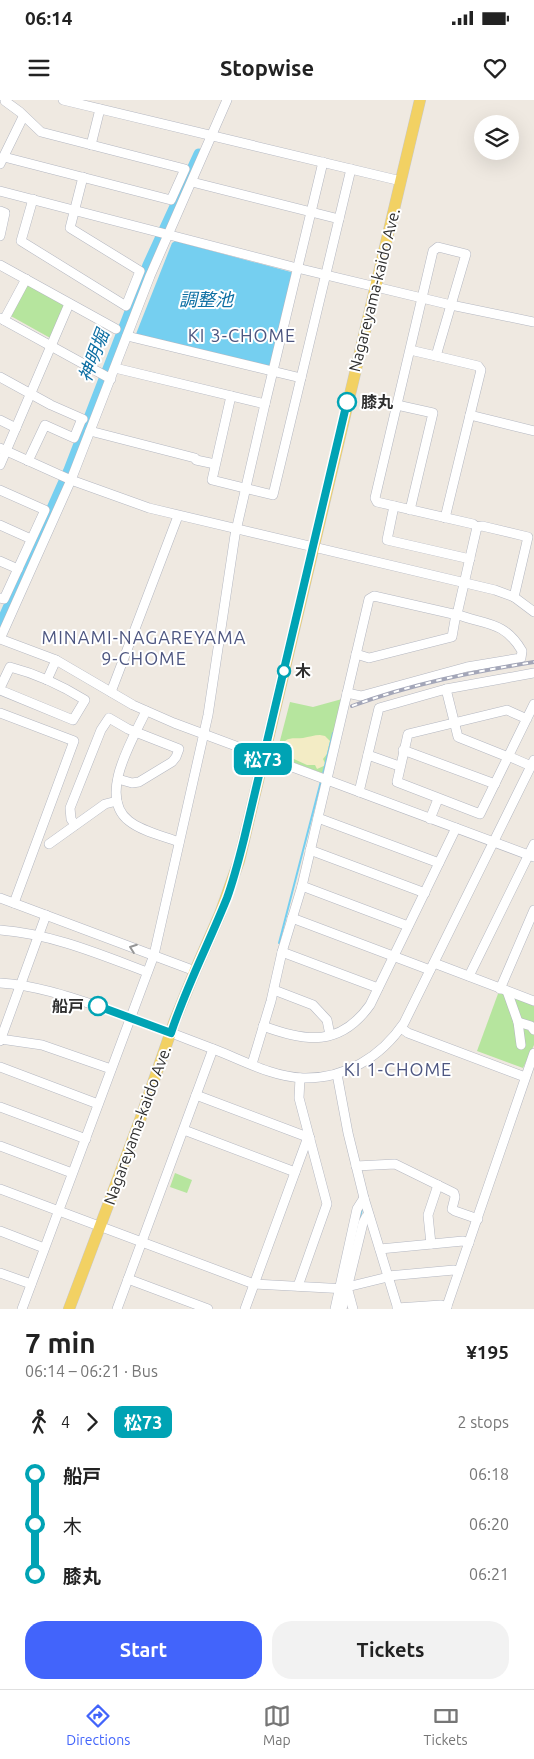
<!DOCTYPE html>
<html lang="en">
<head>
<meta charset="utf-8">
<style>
	body { margin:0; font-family:Ubuntu,"Noto Sans JP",sans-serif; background:#f2f2f2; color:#222; height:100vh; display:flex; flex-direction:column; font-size:19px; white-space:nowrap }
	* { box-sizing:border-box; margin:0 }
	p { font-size:16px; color:#767676 }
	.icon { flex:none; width:28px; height:28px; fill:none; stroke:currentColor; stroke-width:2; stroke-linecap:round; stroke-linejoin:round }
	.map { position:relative; height:1209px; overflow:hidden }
	.drawer { display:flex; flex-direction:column; background:#fff; flex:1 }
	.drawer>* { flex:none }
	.badge { padding:0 10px; border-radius:8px; font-size:18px; line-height:32px }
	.fabs { position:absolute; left:474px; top:15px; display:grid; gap:10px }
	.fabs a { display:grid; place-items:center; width:45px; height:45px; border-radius:50%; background:#fff; box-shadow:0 5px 20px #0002; font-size:25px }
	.map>.badge { position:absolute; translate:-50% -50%; box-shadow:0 0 0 2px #fff }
	.legs { display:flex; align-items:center; gap:8px; height:55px; padding:0 25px; font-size:16px }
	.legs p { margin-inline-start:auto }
	.head { display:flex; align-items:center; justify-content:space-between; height:85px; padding:0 25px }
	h1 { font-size:28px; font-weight:600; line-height:38px }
	.primary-button { display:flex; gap:10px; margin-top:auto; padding:10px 25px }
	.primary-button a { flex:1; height:58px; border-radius:20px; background:#4264fb; color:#fff; font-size:20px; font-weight:600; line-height:58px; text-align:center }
	.primary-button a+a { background:#f2f2f2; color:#222 }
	ul { padding:0 25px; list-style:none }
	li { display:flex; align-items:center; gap:18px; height:50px; font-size:19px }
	li i { display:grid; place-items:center; width:8px; height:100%; margin:0 6px; background:currentColor }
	li i::after { content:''; width:12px; height:12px; margin:-6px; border:4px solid; border-radius:50%; background:#fff }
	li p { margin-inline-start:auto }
	li:first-child i { background:linear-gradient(#0000 50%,currentColor 0) }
	li:last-child i { background:linear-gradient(currentColor 50%,#0000 0) }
	.status { display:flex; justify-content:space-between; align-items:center; height:35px; padding:0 25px; background:#fff; direction:ltr }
	.status svg { height:14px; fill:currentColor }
	header { display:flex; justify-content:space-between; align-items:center; height:65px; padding:0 25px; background:#fff; font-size:22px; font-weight:600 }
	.tab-bar { display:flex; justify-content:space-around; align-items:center; height:70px; border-top:1px solid #e0e0e0; background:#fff; font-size:14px; color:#767676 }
	.tab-bar a { display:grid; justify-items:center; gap:2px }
	.tab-bar .active { color:#4264fb }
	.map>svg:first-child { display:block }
</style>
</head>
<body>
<div class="status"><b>06:14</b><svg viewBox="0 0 49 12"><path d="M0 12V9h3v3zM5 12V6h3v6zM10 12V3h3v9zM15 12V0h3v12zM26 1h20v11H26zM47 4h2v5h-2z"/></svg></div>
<header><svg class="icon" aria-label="menu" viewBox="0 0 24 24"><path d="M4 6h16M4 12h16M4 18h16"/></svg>Stopwise<svg class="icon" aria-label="heart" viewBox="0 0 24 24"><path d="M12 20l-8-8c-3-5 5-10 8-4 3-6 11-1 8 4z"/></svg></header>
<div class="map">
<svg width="534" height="1209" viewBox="0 0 534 1209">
	<rect width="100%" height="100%" fill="#efe9e1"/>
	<g fill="#b6e59e">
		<polygon points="27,185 31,185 64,204 65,207 52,239 9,215"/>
		<polygon points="342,599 325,671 322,673 276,656 290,602 313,607"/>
		<polygon points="499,891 534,904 534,945 523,968 477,951"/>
		<polygon points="175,1073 192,1080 187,1093 170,1087"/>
	</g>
	<path fill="#f3ecc5" d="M320,635L325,636L330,641L327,654L323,659L326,665L317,669L315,665H307L283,654L281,651C284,635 292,639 303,638C309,637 314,635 320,635Z"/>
	<polygon fill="#75cff0" points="175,141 291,172 293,174 271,265 269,267 136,234 172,143"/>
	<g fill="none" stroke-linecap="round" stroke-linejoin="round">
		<g stroke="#75cff0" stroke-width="2">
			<polyline points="323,674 333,633"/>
			<polyline points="279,843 321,681"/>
			<polyline points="358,1126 362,1109"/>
		</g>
		<polyline stroke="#75cff0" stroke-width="11" points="0,526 69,370 148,165 199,54"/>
		<defs>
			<g id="minor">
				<polyline points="63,0 401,81"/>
				<polyline points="227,0 150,176 71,380 0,539 56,560 133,605 174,623 534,757"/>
				<polyline points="91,45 100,9"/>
				<polyline points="4,57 171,100 185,69 41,32 20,12 5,1"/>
				<polyline points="0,64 23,17"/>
				<polyline points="192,82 339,119"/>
				<polyline points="0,91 297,168 451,205 534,222"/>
				<polyline points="33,99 21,141 126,206 140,171 70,128 83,77"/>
				<polyline points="0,111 5,113 0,136"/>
				<polyline points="0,165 116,229"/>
				<polyline points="0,218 111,279"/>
				<polyline points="4,220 26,179"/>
				<polyline points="127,236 301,278"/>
				<polyline points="436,256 478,266 481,270 470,315"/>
				<polyline points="115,268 265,304 323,62"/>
				<polyline points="0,277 51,305 83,319"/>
				<polyline points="231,296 212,380 273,395 351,69"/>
				<polyline points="397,305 433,313 410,410"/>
				<polyline points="0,320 16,328"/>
				<polyline points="90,331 195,358 196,360 215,364"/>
				<polyline points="0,348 71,380 149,408 495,490 514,497 534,512"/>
				<polyline points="28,361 45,325 74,338 81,321"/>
				<polyline points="0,365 69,204"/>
				<polyline points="0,390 45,410 4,499 0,498"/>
				<polyline points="394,406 387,440 470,459"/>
				<polyline points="445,418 470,315 534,331"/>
				<polyline points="0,425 31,439"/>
				<polyline points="477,427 482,426 528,437 514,497"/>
				<polyline points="0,461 18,469"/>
				<polyline points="47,580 56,560"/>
				<path d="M0,588L10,567C37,574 61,585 85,600L73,620L0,590"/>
				<polyline points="446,589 534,573"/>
				<polyline points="111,592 178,416"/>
				<path d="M347,593L361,596L467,567L521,558L522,551C504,520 484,525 456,514L452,537L369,558L356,554"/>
				<path d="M146,611C133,639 97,696 129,721C143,732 164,736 179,742"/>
				<polyline points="0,613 74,641 14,803"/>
				<polyline points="527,619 507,610 408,634 397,682 480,714 534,604"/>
				<polyline points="403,650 495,684"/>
				<polyline points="368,655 399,666"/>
				<polyline points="508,656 531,666"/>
				<polyline points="359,692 379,608 446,589 458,637 508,657"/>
				<polyline points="318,718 439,763"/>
				<polyline points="430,719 438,699"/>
				<polyline points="75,725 71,719 70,708 101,630 109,618 128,629 179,649 176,657 172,662 139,682 132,683 118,679"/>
				<polyline points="49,744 105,704 117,701"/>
				<polyline points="310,750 425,793"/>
				<polyline points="302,786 408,826"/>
				<polyline points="0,798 195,871"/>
				<polyline points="292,818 430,870"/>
				<path d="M0,830C52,834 99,854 147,872"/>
				<polyline points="282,852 378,888"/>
				<polyline points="434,863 534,901"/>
				<polyline points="469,876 534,744"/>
				<path d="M0,883C35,885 70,897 103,908C141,921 179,936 216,950C244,961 273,977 303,978C345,979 381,957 404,923L534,660"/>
				<polyline points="500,889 534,810"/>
				<polyline points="274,890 313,905 327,920 330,935"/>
				<polyline points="507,891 518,922 521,945"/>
				<polyline points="518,922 531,926 534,930"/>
				<path d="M263,926C306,942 340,947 370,905L456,728"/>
				<polyline points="401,928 408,933 525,977"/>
				<polyline points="0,939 42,945 111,969"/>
				<polyline points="0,941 46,815"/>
				<polyline points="252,964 271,901 282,852 302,786 369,499 374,496 453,514 456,514 458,510 477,427 473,424 377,402 375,398 433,151 438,147 466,154 436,256 410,250"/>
				<polyline points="0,967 98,1004"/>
				<polyline points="337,974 348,1033 364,1098 398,1209"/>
				<polyline points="196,995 310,1038"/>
				<polyline points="0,1007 86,1039"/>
				<polyline points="184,1030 295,1072"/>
				<polyline points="0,1046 72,1073"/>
				<polyline points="356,1066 395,1064 454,1093 455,1097 452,1109 455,1111 478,1119"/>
				<polyline points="0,1089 254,1184 347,1189"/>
				<polyline points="0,1131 44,1148"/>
				<polyline points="431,1144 428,1115 438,1085"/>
				<polyline points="380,1149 463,1141 469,1143"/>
				<polyline points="0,1173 31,1184"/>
				<polyline points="388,1176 454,1170 458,1172"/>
				<polyline points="128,1179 208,1209"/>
				<polyline points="298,1186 327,1104 299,998 300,978"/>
				<polyline points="397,1208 441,1205 447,1207"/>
				<polyline points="22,1209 154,855 208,615 235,435 265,304"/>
				<polyline points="117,1209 213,949"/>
				<polyline points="245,1209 308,1037"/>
				<polyline points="335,1209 357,1109 364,1098"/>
				<polyline points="342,1209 363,1123 366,1117 369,1116"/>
				<polyline points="353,1209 347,1187 388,1177"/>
				<polyline points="446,1209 534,953"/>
			</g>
			<polyline id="major" points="69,1209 140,1020 175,920 195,871 220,814 239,761 420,0"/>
		</defs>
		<use href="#minor" stroke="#b4b7c1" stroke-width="10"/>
		<use href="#major" stroke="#c9c9c9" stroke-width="12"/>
		<use href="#minor" stroke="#fff" stroke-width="9"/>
		<use href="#major" stroke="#f2d163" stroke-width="11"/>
		<defs>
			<path id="rail" d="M352,606C411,584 472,572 534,562"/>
		</defs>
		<use href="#rail" stroke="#a3a6b8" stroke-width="4"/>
		<use href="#rail" stroke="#fff" stroke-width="2" stroke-dasharray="5.5" stroke-linecap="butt"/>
	</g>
	<defs><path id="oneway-chevron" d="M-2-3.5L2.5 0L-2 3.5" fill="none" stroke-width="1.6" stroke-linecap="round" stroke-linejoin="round" transform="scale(1.25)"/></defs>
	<use stroke="#969696" href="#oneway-chevron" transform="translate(133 848) rotate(-160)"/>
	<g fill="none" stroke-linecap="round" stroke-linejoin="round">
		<defs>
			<path id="line-1" d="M98,906L171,933C186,887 209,843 227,798C234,779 239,759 244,739L347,302"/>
		</defs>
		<use href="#line-1" stroke="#fff" stroke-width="11"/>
		<use href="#line-1" stroke="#00a3b4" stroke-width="8"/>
	</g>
	<g fill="#fff" stroke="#00a3b4" stroke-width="2.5">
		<circle cx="347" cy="302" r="9"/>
		<circle cx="284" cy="571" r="6"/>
		<circle cx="98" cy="906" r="9"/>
	</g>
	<g text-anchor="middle" stroke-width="4" stroke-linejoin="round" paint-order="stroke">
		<g font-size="16" fill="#2e2e2e" stroke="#fff">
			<text transform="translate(374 190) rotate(-76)" y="6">Nagareyama-kaido Ave.</text>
			<text transform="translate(137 1025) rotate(-70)" y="6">Nagareyama-kaido Ave.</text>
		</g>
		<g font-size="16" font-weight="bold" fill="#2e2e2e" stroke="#fff" text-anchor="start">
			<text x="361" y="308">膝丸</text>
			<text x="295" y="577">木</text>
			<text x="84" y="912" text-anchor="end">船戸</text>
		</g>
		<g font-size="18" font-style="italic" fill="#0d6fa3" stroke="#fff">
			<text x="206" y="206">調整池</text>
			<text transform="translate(94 256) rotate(-69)" y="6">神明堀</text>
		</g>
		<g font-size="18" letter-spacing="1" fill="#4d5680" stroke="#fff">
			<text x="242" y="242">KI 3-CHOME</text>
			<text x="144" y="544">MINAMI-NAGAREYAMA<tspan x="144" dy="21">9-CHOME</tspan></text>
			<text x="398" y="976">KI 1-CHOME</text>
		</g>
	</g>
</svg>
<div class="fabs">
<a><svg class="icon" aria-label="layers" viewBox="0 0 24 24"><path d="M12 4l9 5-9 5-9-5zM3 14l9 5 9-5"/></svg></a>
</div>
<b class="badge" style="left:263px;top:659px;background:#00a3b4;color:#fff">松73</b>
</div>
<section class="drawer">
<div class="head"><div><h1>7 min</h1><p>06:14 – 06:21 · Bus</p></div><b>¥195</b></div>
<div class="legs"><svg class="icon" aria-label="walk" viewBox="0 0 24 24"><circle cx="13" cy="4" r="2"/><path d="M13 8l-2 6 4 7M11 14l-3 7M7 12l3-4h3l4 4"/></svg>4<svg class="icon" aria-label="forward" viewBox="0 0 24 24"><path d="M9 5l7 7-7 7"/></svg><b class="badge" style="background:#00a3b4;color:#fff">松73</b><p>2 stops</p></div>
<ul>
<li><i style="color:#00a3b4"></i><b>船戸</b><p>06:18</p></li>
<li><i style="color:#00a3b4"></i><span>木</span><p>06:20</p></li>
<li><i style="color:#00a3b4"></i><b>膝丸</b><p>06:21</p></li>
</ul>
<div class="primary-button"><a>Start</a><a>Tickets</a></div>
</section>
<nav class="tab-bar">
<a class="active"><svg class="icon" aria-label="directions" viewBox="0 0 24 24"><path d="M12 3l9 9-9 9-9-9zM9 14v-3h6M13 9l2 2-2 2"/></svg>Directions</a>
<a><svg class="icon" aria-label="map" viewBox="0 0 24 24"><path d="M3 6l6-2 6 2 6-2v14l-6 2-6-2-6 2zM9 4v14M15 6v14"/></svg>Map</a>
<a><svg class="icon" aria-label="tickets" viewBox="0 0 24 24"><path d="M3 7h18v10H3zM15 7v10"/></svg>Tickets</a>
</nav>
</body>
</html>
